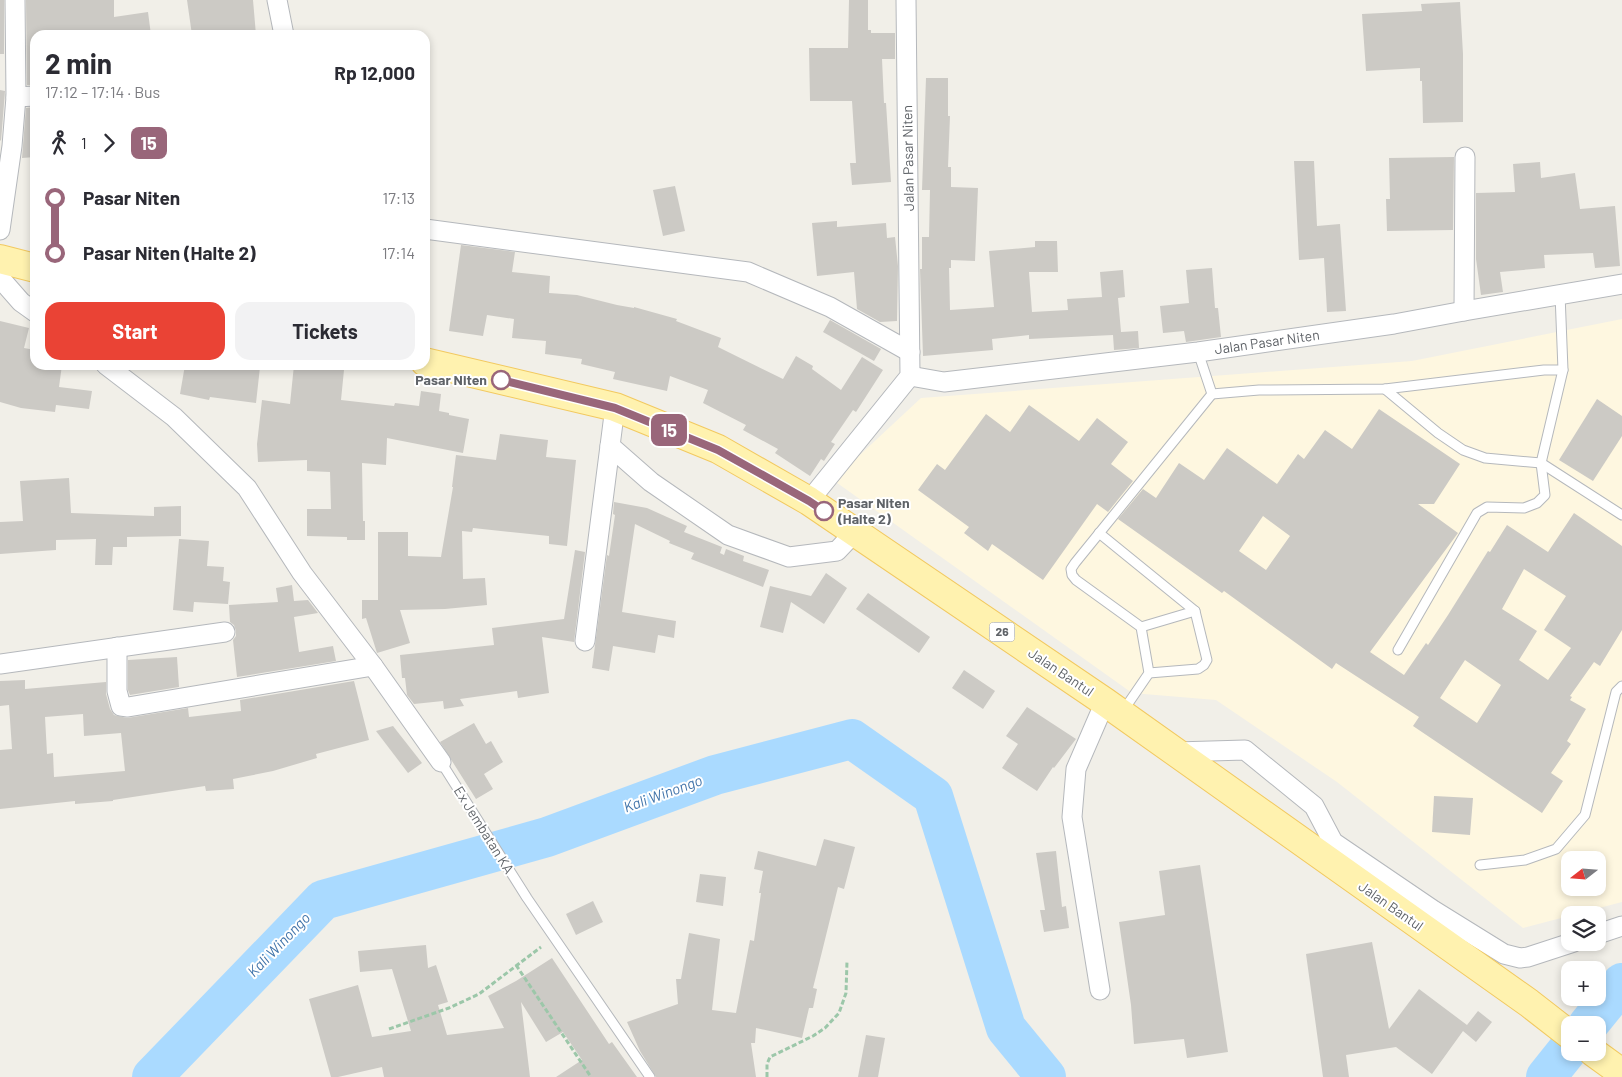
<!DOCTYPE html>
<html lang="en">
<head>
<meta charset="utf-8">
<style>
	body { margin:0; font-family:Barlow,sans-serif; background:#f2f2f3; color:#2b2b33; height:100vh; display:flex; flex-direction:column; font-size:19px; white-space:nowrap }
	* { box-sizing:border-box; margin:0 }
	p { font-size:16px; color:#7c7c81 }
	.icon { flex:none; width:28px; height:28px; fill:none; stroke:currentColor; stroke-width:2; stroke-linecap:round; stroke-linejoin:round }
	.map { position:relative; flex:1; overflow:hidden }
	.panel { position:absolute; left:30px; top:30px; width:400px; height:340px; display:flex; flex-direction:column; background:#fff; border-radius:15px; box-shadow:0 2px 8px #0003 }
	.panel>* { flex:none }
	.badge { padding:0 10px; border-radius:8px; font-size:18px; line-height:32px }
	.needle { width:32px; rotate:253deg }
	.controls { position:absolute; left:1561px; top:851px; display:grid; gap:10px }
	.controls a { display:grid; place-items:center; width:45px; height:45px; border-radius:10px; background:#fff; box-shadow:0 2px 8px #0003; font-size:25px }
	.map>.badge { position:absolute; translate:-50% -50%; box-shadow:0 0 0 2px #fff }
	.legs { display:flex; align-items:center; gap:8px; height:55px; padding:0 15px; font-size:16px }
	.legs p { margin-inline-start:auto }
	.head { display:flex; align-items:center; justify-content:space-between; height:85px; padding:0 15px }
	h1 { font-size:28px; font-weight:700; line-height:38px }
	.button { display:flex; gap:10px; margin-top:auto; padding:10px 15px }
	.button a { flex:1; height:58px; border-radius:15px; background:#ea4335; color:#fff; font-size:20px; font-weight:700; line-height:58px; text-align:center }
	.button a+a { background:#f2f2f3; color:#2b2b33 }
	ul { padding:0 15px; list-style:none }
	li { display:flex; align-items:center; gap:18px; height:55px; font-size:19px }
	li i { display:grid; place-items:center; width:8px; height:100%; margin:0 6px; background:currentColor }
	li i::after { content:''; width:12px; height:12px; margin:-6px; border:4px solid; border-radius:50%; background:#fff }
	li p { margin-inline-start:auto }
	li:first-child i { background:linear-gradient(#0000 50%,currentColor 0) }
	li:last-child i { background:linear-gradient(currentColor 50%,#0000 0) }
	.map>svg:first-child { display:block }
</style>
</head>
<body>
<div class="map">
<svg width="1622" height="1077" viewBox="0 0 1622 1077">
	<rect width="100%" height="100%" fill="#f1efe8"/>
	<path fill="#fef7e0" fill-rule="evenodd" d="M1622,319V902L1523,928L1337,782L1216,700L1132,693L833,480L921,398L1412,361ZM1570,860H1598V888H1570Z"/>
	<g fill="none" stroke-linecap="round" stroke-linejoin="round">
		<g stroke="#aadaff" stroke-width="40">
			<polyline points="1588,1025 1622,983"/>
			<polyline points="152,1077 323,900 547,837 715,775 852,739 933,796 1006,1028 1046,1077"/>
			<polyline points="1546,1077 1570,1047"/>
		</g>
	</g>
	<g fill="#cccac5" fill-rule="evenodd">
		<rect x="0" y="0" width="4" height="54"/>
		<polygon points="26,0 114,0 114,17 148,12 151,35 35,35 35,85 27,85"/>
		<polygon points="187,0 253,0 256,35 192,35"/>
		<polygon points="849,0 868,0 868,30 871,30 871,33 895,33 895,59 882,59 884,103 886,103 891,182 852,185 850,163 856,163 852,101 810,101 809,48 848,48"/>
		<polygon points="1460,2 1463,54 1463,122 1423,123 1422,81 1420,81 1420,68 1366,71 1362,14 1422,11 1421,4"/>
		<polygon points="926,78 948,78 948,116 950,116 948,167 951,167 951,187 978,188 975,261 951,260 951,268 949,268 950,310 994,307 989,251 1035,247 1035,241 1057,241 1058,272 1029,272 1032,312 1068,310 1067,299 1102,297 1100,272 1123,270 1125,297 1118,298 1121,332 1138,331 1139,348 1114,350 1113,335 1029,339 1029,335 992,339 993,350 923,356 920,269 922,269 922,237 929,237 930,190 922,190"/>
		<polygon points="0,90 5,91 1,141 0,140"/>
		<polygon points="34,107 35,157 22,158 26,108"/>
		<polygon points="1454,157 1453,230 1387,231 1386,199 1390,199 1389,158"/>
		<polygon points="1294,161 1314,161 1317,226 1340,224 1346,311 1327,312 1324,258 1299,260"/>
		<polygon points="1540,162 1541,178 1575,173 1580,209 1615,206 1620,266 1595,268 1593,253 1544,255 1545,268 1500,272 1503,292 1481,295 1476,259 1476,193 1515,192 1513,164"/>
		<polygon points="675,186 685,231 663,236 653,190"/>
		<polygon points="837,221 837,227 886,223 887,238 895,237 898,266 897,321 880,322 857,309 854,272 817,276 812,223"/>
		<polygon points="461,245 515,252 512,272 550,276 549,293 577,295 617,305 634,308 634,307 677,319 676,321 721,338 718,347 783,379 796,356 813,366 812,369 841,390 862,357 883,370 856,412 853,410 831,442 835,444 824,461 821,459 810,476 775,453 778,449 743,430 746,425 703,403 708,390 670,376 667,391 613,379 615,372 581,364 582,359 545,354 546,341 512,338 514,319 487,315 483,336 449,331"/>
		<polygon points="1212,268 1215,308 1218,308 1221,337 1186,342 1184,331 1163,333 1160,306 1189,303 1186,270"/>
		<polygon points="830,320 881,349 874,361 823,332"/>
		<polygon points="0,321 29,328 24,348 35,350 35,365 62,365 59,387 92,391 89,409 56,405 55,412 21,408 0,402"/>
		<polygon points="185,365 244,365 260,367 256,403 210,397 209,400 180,394"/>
		<polygon points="294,365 344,370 341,400 394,406 395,403 419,406 421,391 441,394 439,411 449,413 449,415 469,419 463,453 387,438 386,465 362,463 363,521 365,521 365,540 347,540 347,537 307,536 307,509 331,509 330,472 307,471 307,460 258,462 257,444 262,400 290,404"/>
		<polygon points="1597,399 1622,416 1622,436 1593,481 1559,460"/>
		<polygon points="1029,405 1079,441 1097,418 1128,442 1111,464 1133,481 1108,512 1097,504 1043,580 992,544 988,551 964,533 969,527 918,490 937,464 945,470 986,414 1010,432"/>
		<path d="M1379,409L1460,464L1434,504H1418L1458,533L1370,652L1404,675L1426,643L1428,645L1448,615L1488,551L1490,552L1507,525L1548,552L1574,513L1622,546V630L1600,666L1594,662L1570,696L1572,697L1570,700L1586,709L1567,741L1571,744L1551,773L1563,781L1542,813L1413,726L1419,717L1336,663L1332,669L1224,591L1222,593L1118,519L1143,489L1156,498L1179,463L1204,480L1227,448L1277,484L1298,454L1304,459L1325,430L1352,449ZM1263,516L1290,536L1266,570L1239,551ZM1524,569L1566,596L1544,630L1571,648L1548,680L1519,660L1537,631L1502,609ZM1465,660L1501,685L1477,723L1440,698Z"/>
		<polygon points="500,434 548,440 546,457 576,460 567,546 549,544 549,536 473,528 472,532 462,531 463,579 485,578 487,605 445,609 400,610 410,643 377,653 366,618 362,619 362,600 378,600 378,532 408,532 408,556 441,557 453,487 452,487 456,455 496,460"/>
		<polygon points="69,478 71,513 154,516 154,507 181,506 181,536 127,537 127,547 113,547 112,565 95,565 96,539 56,540 56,550 0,554 0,522 23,521 20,481"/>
		<polygon points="614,502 647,508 687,526 684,532 722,547 720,553 724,555 726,549 744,556 743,561 769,570 763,587 691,559 694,553 669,543 670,541 635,524 622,612 676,621 674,638 658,635 655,653 613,646 609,671 592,668 607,555 609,556 615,515 613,514"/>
		<polygon points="179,539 209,541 207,566 224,567 223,581 230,582 228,604 194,602 193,612 173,610"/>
		<polygon points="575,550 585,552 574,642 542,637 549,693 518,698 517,691 460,699 464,706 444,709 443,701 414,704 407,695 405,678 402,678 400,655 494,645 492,628 564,619"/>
		<polygon points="826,573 847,588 824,624 791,602 783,633 760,627 770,586 811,596"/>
		<polygon points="292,585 294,601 308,600 318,613 294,617 299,652 333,646 336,661 237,677 233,640 236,636 236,631 234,625 230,622 229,605 278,602 276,588"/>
		<polygon points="868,593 930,637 919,653 856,609"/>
		<polygon points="177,657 179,687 130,695 128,690 128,660"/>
		<polygon points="964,670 995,691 983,709 952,688"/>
		<path d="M25,680V689L106,682V694L110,709L114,715L127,718L188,708L189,717L241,711L240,700L354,681L369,740L316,754L317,758L273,771L233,779L234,789L206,791L205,786L113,800V801L75,804V801L0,809V750L12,749L9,705L0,706V681ZM83,714L84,736L121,733L125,771L54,777L53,753L47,754L45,717Z"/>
		<polygon points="1027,707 1076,739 1054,768 1053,767 1037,791 1002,768 1018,744 1006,736"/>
		<polygon points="474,723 486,744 491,741 503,762 484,774 493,789 476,799 440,742"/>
		<polygon points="393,726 422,763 408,773 376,731"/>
		<polygon points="1434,796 1473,798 1470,835 1432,832"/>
		<polygon points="824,839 855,847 844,889 838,887 813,988 817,989 813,1008 809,1008 802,1038 756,1028 755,1043 751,1043 756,1077 656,1077 640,1051 627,1022 678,1004 676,979 681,979 689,933 720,939 712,1010 736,1013 750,940 754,941 761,893 759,893 763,871 754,869 758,851 816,866"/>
		<polygon points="1056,851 1062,907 1066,906 1069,928 1044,932 1040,910 1045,910 1036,853"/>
		<polygon points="1200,865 1228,1052 1187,1058 1184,1039 1134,1044 1131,1005 1119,922 1165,915 1159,871"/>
		<polygon points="700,874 726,877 723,906 696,902"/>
		<polygon points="593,901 603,922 576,935 566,914"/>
		<polygon points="1372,942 1389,1029 1419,989 1467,1025 1478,1011 1492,1022 1476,1042 1463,1031 1432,1074 1396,1047 1346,1055 1349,1077 1323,1077 1306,954"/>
		<polygon points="426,945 428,968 436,965 448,1002 438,1005 447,1035 504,1028 488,996 516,981 552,958 609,1044 612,1042 637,1077 556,1077 582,1060 563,1032 546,1042 521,1002 530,1077 384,1077 382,1067 338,1077 331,1077 309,999 358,985 372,1037 411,1031 392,969 360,972 358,951"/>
		<polygon points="866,1035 885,1038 878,1077 858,1077"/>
	</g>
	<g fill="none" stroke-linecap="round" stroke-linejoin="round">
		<defs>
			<g id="service">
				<polyline points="1198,352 1212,394 1259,390 1385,389 1544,370 1563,370"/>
				<polyline points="1385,389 1438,433 1463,450 1485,458 1541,463 1622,515"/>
				<polyline points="1099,533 1195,611 1207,660 1204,665 1198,669 1149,673"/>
				<polyline points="1141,627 1195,611"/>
				<polyline points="1398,650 1477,513 1487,507 1524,508 1537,503 1545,495 1541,463 1563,370 1560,294"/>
				<polyline points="1123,711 1149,673 1141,627 1076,580 1072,575 1071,569 1075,563 1212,394"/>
				<polyline points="441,762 527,898 650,1077"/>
				<polyline points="1480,865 1525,860 1556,849 1585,815 1616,692 1622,686"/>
			</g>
			<g id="minor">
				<polyline points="277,0 284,35"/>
				<polyline points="16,97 35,96"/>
				<polyline points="425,229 748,272 830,307 910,352"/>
				<polyline points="0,230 12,146 16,97 15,0"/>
				<polyline points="0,278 21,302 35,312"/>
				<polyline points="1464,311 1465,157"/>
				<polyline points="106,365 174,417 247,488 302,573 373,666 441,762"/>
				<polyline points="910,376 944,382 1198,352 1394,324 1464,311 1622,284"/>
				<polyline points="610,446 651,482 728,535 789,557 837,551 855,532"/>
				<polyline points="809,501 910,376 906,0"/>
				<polyline points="585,641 615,407"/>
				<polyline points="117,647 117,691 121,706 128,707 373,666"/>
				<polyline points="0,664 225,632"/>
				<polyline points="1176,752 1245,750 1314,806 1333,842 1433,910 1504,954 1520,958 1528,957 1574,942"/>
				<polyline points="1598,934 1622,926"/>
				<polyline points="1100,990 1072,817 1076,769 1105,702"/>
			</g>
			<g id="primary">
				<polyline points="0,259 35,268"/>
				<polyline points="425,362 615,407 718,449 809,501 1105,702 1529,1003 1570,1035"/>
				<polyline points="1593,1052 1622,1073"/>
			</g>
		</defs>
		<use href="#service" stroke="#b5b8bc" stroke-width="11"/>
		<use href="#minor" stroke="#b5b8bc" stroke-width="21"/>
		<use href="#primary" stroke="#f2c960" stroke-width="30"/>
		<g stroke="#9cc7a9" stroke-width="3" stroke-dasharray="5 2.5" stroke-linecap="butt">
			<polyline points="516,965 591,1077"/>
			<polyline points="389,1029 449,1008 479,994 541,947"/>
			<polyline points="767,1077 767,1064 770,1057 813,1036 825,1028 839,1013 846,993 847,961"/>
		</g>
		<use href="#service" stroke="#fff" stroke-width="9"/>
		<use href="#minor" stroke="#fff" stroke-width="19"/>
		<use href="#primary" stroke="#fff2af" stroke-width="28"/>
	</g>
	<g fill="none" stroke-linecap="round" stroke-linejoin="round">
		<defs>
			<polyline id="line-1" points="501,380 615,408 718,450 809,501 824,511"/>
		</defs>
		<use href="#line-1" stroke="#fff" stroke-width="11"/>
		<use href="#line-1" stroke="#99667a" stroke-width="8"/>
	</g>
	<g fill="#fff" stroke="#99667a" stroke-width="2.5">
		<circle cx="501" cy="380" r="9"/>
		<circle cx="824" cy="511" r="9"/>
	</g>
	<g text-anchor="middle" stroke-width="4" stroke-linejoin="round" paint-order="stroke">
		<rect fill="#fff" stroke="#8f9295" stroke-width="1" x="989.5" y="622.5" width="25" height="19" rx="4"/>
		<g font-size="12" font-weight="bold" fill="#5f6368">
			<text x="1002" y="636">26</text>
		</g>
		<g font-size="14" fill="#5f6368" stroke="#fff">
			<text transform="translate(908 158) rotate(-91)" y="5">Jalan Pasar Niten</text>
			<text transform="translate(1267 342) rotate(-8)" y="5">Jalan Pasar Niten</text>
			<text transform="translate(1061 672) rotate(34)" y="5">Jalan Bantul</text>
			<text transform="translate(484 830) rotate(58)" y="5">Ex Jembatan KA</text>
			<text transform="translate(1391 906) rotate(35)" y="5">Jalan Bantul</text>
		</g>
		<g font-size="14" font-weight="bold" fill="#5f6368" stroke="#fff" text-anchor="end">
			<text x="487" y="385">Pasar Niten</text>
			<text x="838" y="508" text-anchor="start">Pasar Niten<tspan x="838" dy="16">(Halte 2)</tspan></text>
		</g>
		<g font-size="15" font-style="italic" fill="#4174aa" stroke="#fff">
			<text transform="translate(663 794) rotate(-20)" y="5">Kali Winongo</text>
			<text transform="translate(279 945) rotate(-46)" y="5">Kali Winongo</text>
		</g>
	</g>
</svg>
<div class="controls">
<a><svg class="needle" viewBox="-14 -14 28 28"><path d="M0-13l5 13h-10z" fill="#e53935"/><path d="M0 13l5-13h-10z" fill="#7c7c81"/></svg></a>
<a><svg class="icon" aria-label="layers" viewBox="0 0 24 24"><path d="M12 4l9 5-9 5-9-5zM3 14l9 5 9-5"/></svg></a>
<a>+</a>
<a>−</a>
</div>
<b class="badge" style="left:669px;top:430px;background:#99667a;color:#fff">15</b>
<section class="panel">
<div class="head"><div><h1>2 min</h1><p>17:12 – 17:14 · Bus</p></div><b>Rp 12,000</b></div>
<div class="legs"><svg class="icon" aria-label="walk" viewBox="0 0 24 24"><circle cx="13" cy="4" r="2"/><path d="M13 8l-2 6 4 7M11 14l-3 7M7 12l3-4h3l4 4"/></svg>1<svg class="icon" aria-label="forward" viewBox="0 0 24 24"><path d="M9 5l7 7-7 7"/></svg><b class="badge" style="background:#99667a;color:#fff">15</b></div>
<ul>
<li><i style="color:#99667a"></i><b>Pasar Niten</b><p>17:13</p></li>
<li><i style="color:#99667a"></i><b>Pasar Niten (Halte 2)</b><p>17:14</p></li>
</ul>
<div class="button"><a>Start</a><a>Tickets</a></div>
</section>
</div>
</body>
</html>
